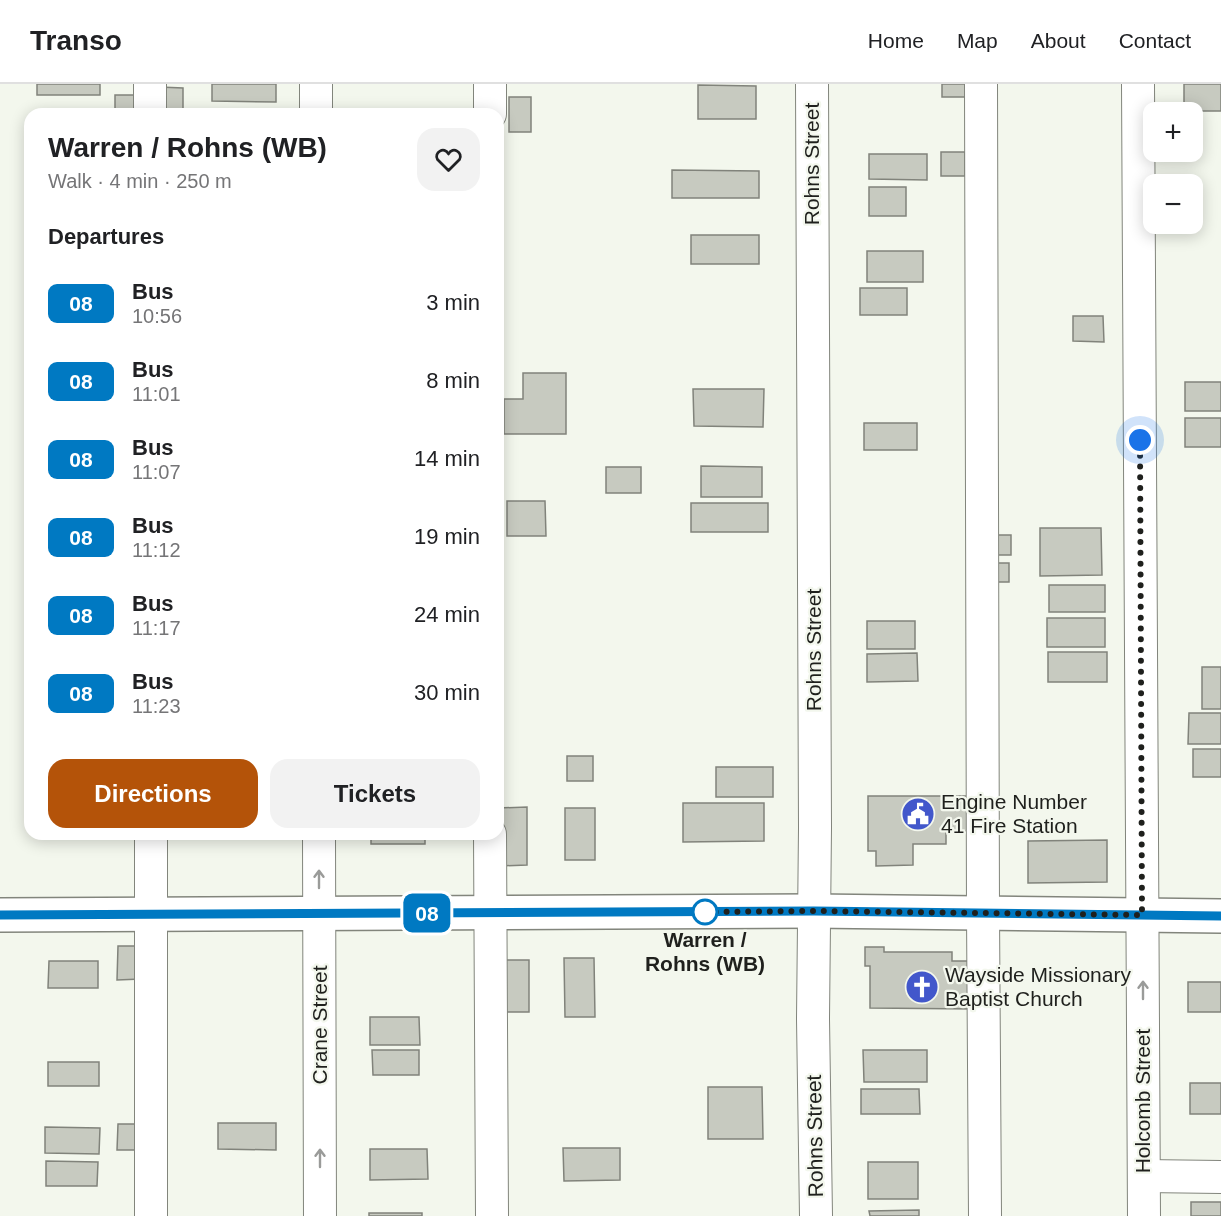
<!DOCTYPE html>
<html lang="en">
<head>
<meta charset="utf-8">
<style>
	body { margin:0; font-family:Arial,sans-serif; background:#f2f2f2; color:#202124; height:100vh; display:flex; flex-direction:column; font-size:22px; white-space:nowrap }
	* { box-sizing:border-box; margin:0 }
	p { font-size:20px; color:#757577 }
	.icon { flex:none; width:33px; height:33px; fill:none; stroke:currentColor; stroke-width:2; stroke-linecap:round; stroke-linejoin:round }
	.map { position:relative; flex:1; overflow:hidden }
	.details { position:absolute; left:24px; top:24px; width:480px; height:732px; display:flex; flex-direction:column; background:#fff; border-radius:18px; box-shadow:0 3px 15px #0003 }
	.details>* { flex:none }
	.badge { padding:0 12px; border-radius:9px; font-size:21px; line-height:39px }
	.controls { position:absolute; left:1143px; top:18px; display:grid; gap:12px }
	.controls a { display:grid; place-items:center; width:60px; height:60px; border-radius:12px; background:#fff; box-shadow:0 3px 15px #0003; font-size:30px }
	.you { position:absolute; width:30px; height:30px; margin:-15px; border:4px solid #fff; border-radius:50%; background:#1a73e8; box-shadow:0 0 0 9px #1a73e833 }
	.map>.badge { position:absolute; translate:-50% -50%; box-shadow:0 0 0 3px #fff }
	h2 { padding:0 24px; font-size:22px; line-height:54px }
	.round { display:grid; place-items:center; flex:none; width:63px; height:63px; border-radius:18px; background:#f2f2f2 }
	.summary { display:flex; align-items:center; justify-content:space-between; height:102px; padding:0 24px }
	h1 { font-size:28px; font-weight:800; line-height:45px }
	.primary-button { display:flex; gap:12px; margin-top:auto; padding:12px 24px }
	.primary-button a { flex:1; height:69px; border-radius:18px; background:#b45309; color:#fff; font-size:24px; font-weight:800; line-height:69px; text-align:center }
	.primary-button a+a { background:#f2f2f2; color:#202124 }
	ul { padding:0; list-style:none }
	li { display:flex; align-items:center; gap:18px; height:78px; padding:0 24px }
	li div { flex:1 }
	li b { display:block; font-size:22px }
	li em { font-style:normal }
	li .badge { min-width:66px; font-weight:700; text-align:center }
	header { display:flex; align-items:center; gap:36px; box-sizing:border-box; height:84px; padding:0 30px; background:#fff; border-bottom:2px solid #e0e0e0 }
	header strong { font-size:28px }
	nav { display:flex; gap:33px; margin-inline-start:auto; font-size:21px }
	.map>svg:first-child { display:block }
</style>
</head>
<body>
<header>
<strong>Transo</strong>
<nav><a>Home</a><a>Map</a><a>About</a><a>Contact</a></nav>
</header>
<div class="map">
<svg width="1221" height="1132" viewBox="0 0 1221 1132">
	<rect width="100%" height="100%" fill="#f3f7ed"/>
	<g fill="#c7cac0" stroke="#81837b" stroke-width="1.5">
		<rect x="37" y="0" width="63" height="11"/>
		<polygon points="212,0 276,0 276,18 212,17"/>
		<rect x="942" y="0" width="25" height="13"/>
		<rect x="1184" y="0" width="37" height="27"/>
		<polygon points="698,1 756,2 756,35 698,35"/>
		<polygon points="159,3 183,4 183,28 159,28"/>
		<rect x="115" y="11" width="23" height="19"/>
		<rect x="509" y="13" width="22" height="35"/>
		<rect x="941" y="68" width="24" height="24"/>
		<polygon points="869,70 927,70 927,96 869,95"/>
		<polygon points="672,86 759,87 759,114 672,114"/>
		<rect x="869" y="103" width="37" height="29"/>
		<rect x="691" y="151" width="68" height="29"/>
		<rect x="867" y="167" width="56" height="31"/>
		<rect x="860" y="204" width="47" height="27"/>
		<polygon points="1073,232 1103,232 1104,258 1073,257"/>
		<polygon points="523,289 566,289 566,350 504,350 504,315 523,315"/>
		<rect x="1185" y="298" width="36" height="29"/>
		<polygon points="693,305 764,305 763,343 694,342"/>
		<rect x="1185" y="334" width="36" height="29"/>
		<rect x="864" y="339" width="53" height="27"/>
		<polygon points="701,382 762,383 762,413 701,413"/>
		<rect x="606" y="383" width="35" height="26"/>
		<polygon points="507,417 545,417 546,452 507,452"/>
		<rect x="691" y="419" width="77" height="29"/>
		<polygon points="1040,444 1101,444 1102,491 1040,492"/>
		<rect x="990" y="451" width="21" height="20"/>
		<rect x="992" y="479" width="17" height="19"/>
		<rect x="1049" y="501" width="56" height="27"/>
		<rect x="1047" y="534" width="58" height="29"/>
		<rect x="867" y="537" width="48" height="28"/>
		<rect x="1048" y="568" width="59" height="30"/>
		<polygon points="917,569 918,597 867,598 867,570"/>
		<rect x="1202" y="583" width="19" height="42"/>
		<polygon points="1189,629 1221,629 1221,660 1188,660"/>
		<rect x="1193" y="665" width="28" height="28"/>
		<rect x="567" y="672" width="26" height="25"/>
		<rect x="716" y="683" width="57" height="30"/>
		<polygon points="868,712 969,712 969,747 946,747 946,760 913,760 913,781 876,782 876,767 868,767"/>
		<polygon points="683,719 764,719 764,757 683,758"/>
		<polygon points="527,723 527,781 498,782 498,724"/>
		<rect x="565" y="724" width="30" height="52"/>
		<rect x="371" y="750" width="54" height="10"/>
		<polygon points="1107,756 1107,798 1028,799 1028,757"/>
		<polygon points="118,862 141,862 141,895 117,896"/>
		<polygon points="865,863 884,863 884,868 952,868 952,877 974,877 974,925 870,924 870,882 865,882"/>
		<polygon points="564,874 594,874 595,933 565,933"/>
		<polygon points="498,876 529,876 529,928 499,928"/>
		<polygon points="49,877 98,877 98,904 48,904"/>
		<rect x="1188" y="898" width="33" height="30"/>
		<polygon points="370,933 419,933 420,961 370,961"/>
		<polygon points="372,966 419,966 419,991 373,991"/>
		<polygon points="863,966 927,966 927,998 864,998"/>
		<rect x="48" y="978" width="51" height="24"/>
		<rect x="1190" y="999" width="31" height="31"/>
		<polygon points="708,1003 762,1003 763,1055 708,1055"/>
		<polygon points="861,1005 919,1005 920,1030 861,1030"/>
		<polygon points="218,1039 276,1039 276,1066 218,1065"/>
		<polygon points="118,1040 141,1040 140,1066 117,1066"/>
		<polygon points="45,1043 100,1044 99,1070 45,1069"/>
		<polygon points="563,1064 620,1064 620,1096 564,1097"/>
		<polygon points="370,1065 427,1065 428,1095 370,1096"/>
		<polygon points="46,1077 98,1078 97,1102 46,1102"/>
		<rect x="868" y="1078" width="50" height="37"/>
		<rect x="1191" y="1118" width="30" height="14"/>
		<polygon points="919,1126 919,1132 870,1132 869,1127"/>
		<rect x="369" y="1129" width="53" height="3"/>
	</g>
	<g fill="none" stroke-linecap="round" stroke-linejoin="round">
		<defs>
			<g id="minor">
				<polyline points="150,0 150,30"/>
				<polyline points="316,0 316,30"/>
				<polyline points="812,0 815,744 813,935 816,1132"/>
				<polyline points="981,0 983,829 985,1132"/>
				<polyline points="1138,0 1144,1132"/>
				<polyline points="490,30 490,0"/>
				<polyline points="151,750 151,1132"/>
				<polyline points="319,750 320,1132"/>
				<polyline points="490,750 492,1132"/>
				<polyline points="1144,1092 1221,1093"/>
			</g>
			<polyline id="major" points="0,831 814,827 1221,832"/>
		</defs>
		<use href="#minor" stroke="#82857c" stroke-width="34"/>
		<use href="#major" stroke="#82857c" stroke-width="36"/>
		<use href="#minor" stroke="#fff" stroke-width="32"/>
		<use href="#major" stroke="#fff" stroke-width="33"/>
	</g>
	<defs><path id="oneway-shaft" d="M-6 0H5M1.5-3L5.5 0L1.5 3" fill="none" stroke-width="1.6" stroke-linecap="round" stroke-linejoin="round" transform="scale(1.5)"/></defs>
	<g stroke="#9a9b99">
		<use href="#oneway-shaft" transform="translate(319 795) rotate(-90)"/>
		<use href="#oneway-shaft" transform="translate(1143 906) rotate(-90)"/>
		<use href="#oneway-shaft" transform="translate(320 1074) rotate(-90)"/>
	</g>
	<g fill="none" stroke-linecap="round" stroke-linejoin="round">
		<defs>
			<polyline id="line" points="0,831 814,827 1221,832"/>
		</defs>
		<use href="#line" stroke="#fff" stroke-width="14"/>
		<use href="#line" stroke="#0079c2" stroke-width="9"/>
		<polyline stroke="#1f201d" stroke-width="6" stroke-dasharray="0 10.8" points="705,828 814,827 1142,831 1140,356"/>
	</g>
	<defs>
		<symbol id="civic-disc" viewBox="-11 -11 22 22"><circle r="9.5" fill="#4257cb" stroke="#f3f7ed"/><path d="M-.6-6.5H3V-4.5H.6V-3L4-1V1h2V6H-6V1h2V-1L-.6-3ZM-1.2 2.5V6h2.4V2.5Z" fill="#fff"/></symbol>
		<symbol id="church-disc" viewBox="-11 -11 22 22"><circle r="9.5" fill="#4257cb" stroke="#f3f7ed"/><path d="M-1.2-6h2.4v3.5h3.3v2.4h-3.3V6h-2.4V-.1h-3.3v-2.4h3.3Z" fill="#fff"/></symbol>
	</defs>
	<g fill-rule="evenodd">
		<use href="#civic-disc" x="899" y="711" width="38" height="38"/>
		<use href="#church-disc" x="903" y="884" width="38" height="38"/>
	</g>
	<circle fill="#fff" stroke="#0079c2" stroke-width="3" cx="705" cy="828" r="12"/>
	<g text-anchor="middle" stroke-width="4.5" stroke-linejoin="round" paint-order="stroke">
		<g font-size="21" fill="#1f201d" stroke="#f3f7ed">
			<text transform="translate(812 80) rotate(-90)" y="7">Rohns Street</text>
			<text transform="translate(814 566) rotate(-90)" y="7">Rohns Street</text>
			<text transform="translate(320 941) rotate(-90)" y="7">Crane Street</text>
			<text transform="translate(1143 1017) rotate(-90)" y="7">Holcomb Street</text>
			<text transform="translate(815 1052) rotate(-91)" y="7">Rohns Street</text>
		</g>
		<g font-size="21" fill="#1f201d" stroke="#f3f7ed" text-anchor="start">
			<text x="941" y="725">Engine Number<tspan x="941" dy="24">41 Fire Station</tspan></text>
			<text x="945" y="898">Wayside Missionary<tspan x="945" dy="24">Baptist Church</tspan></text>
		</g>
		<g font-size="21" font-weight="bold" fill="#1f201d" stroke="#f3f7ed">
			<text x="705" y="863">Warren /<tspan x="705" dy="24">Rohns (WB)</tspan></text>
		</g>
	</g>
</svg>
<div class="controls">
<a>+</a>
<a>−</a>
</div>
<div class="you" style="left:1140px;top:356px"></div>
<b class="badge" style="left:427px;top:829px;background:#0079c2;color:#fff">08</b>
<section class="details">
<div class="summary"><div><h1>Warren / Rohns (WB)</h1><p>Walk · 4 min · 250 m</p></div><a class="round"><svg class="icon" aria-label="heart" viewBox="0 0 24 24"><path d="M12 20l-8-8c-3-5 5-10 8-4 3-6 11-1 8 4z"/></svg></a></div>
<h2>Departures</h2>
<ul>
<li><span class="badge" style="background:#0079c2;color:#fff">08</span><div><b>Bus</b><p>10:56</p></div><em>3 min</em></li>
<li><span class="badge" style="background:#0079c2;color:#fff">08</span><div><b>Bus</b><p>11:01</p></div><em>8 min</em></li>
<li><span class="badge" style="background:#0079c2;color:#fff">08</span><div><b>Bus</b><p>11:07</p></div><em>14 min</em></li>
<li><span class="badge" style="background:#0079c2;color:#fff">08</span><div><b>Bus</b><p>11:12</p></div><em>19 min</em></li>
<li><span class="badge" style="background:#0079c2;color:#fff">08</span><div><b>Bus</b><p>11:17</p></div><em>24 min</em></li>
<li><span class="badge" style="background:#0079c2;color:#fff">08</span><div><b>Bus</b><p>11:23</p></div><em>30 min</em></li>
</ul>
<div class="primary-button"><a>Directions</a><a>Tickets</a></div>
</section>
</div>
</body>
</html>
